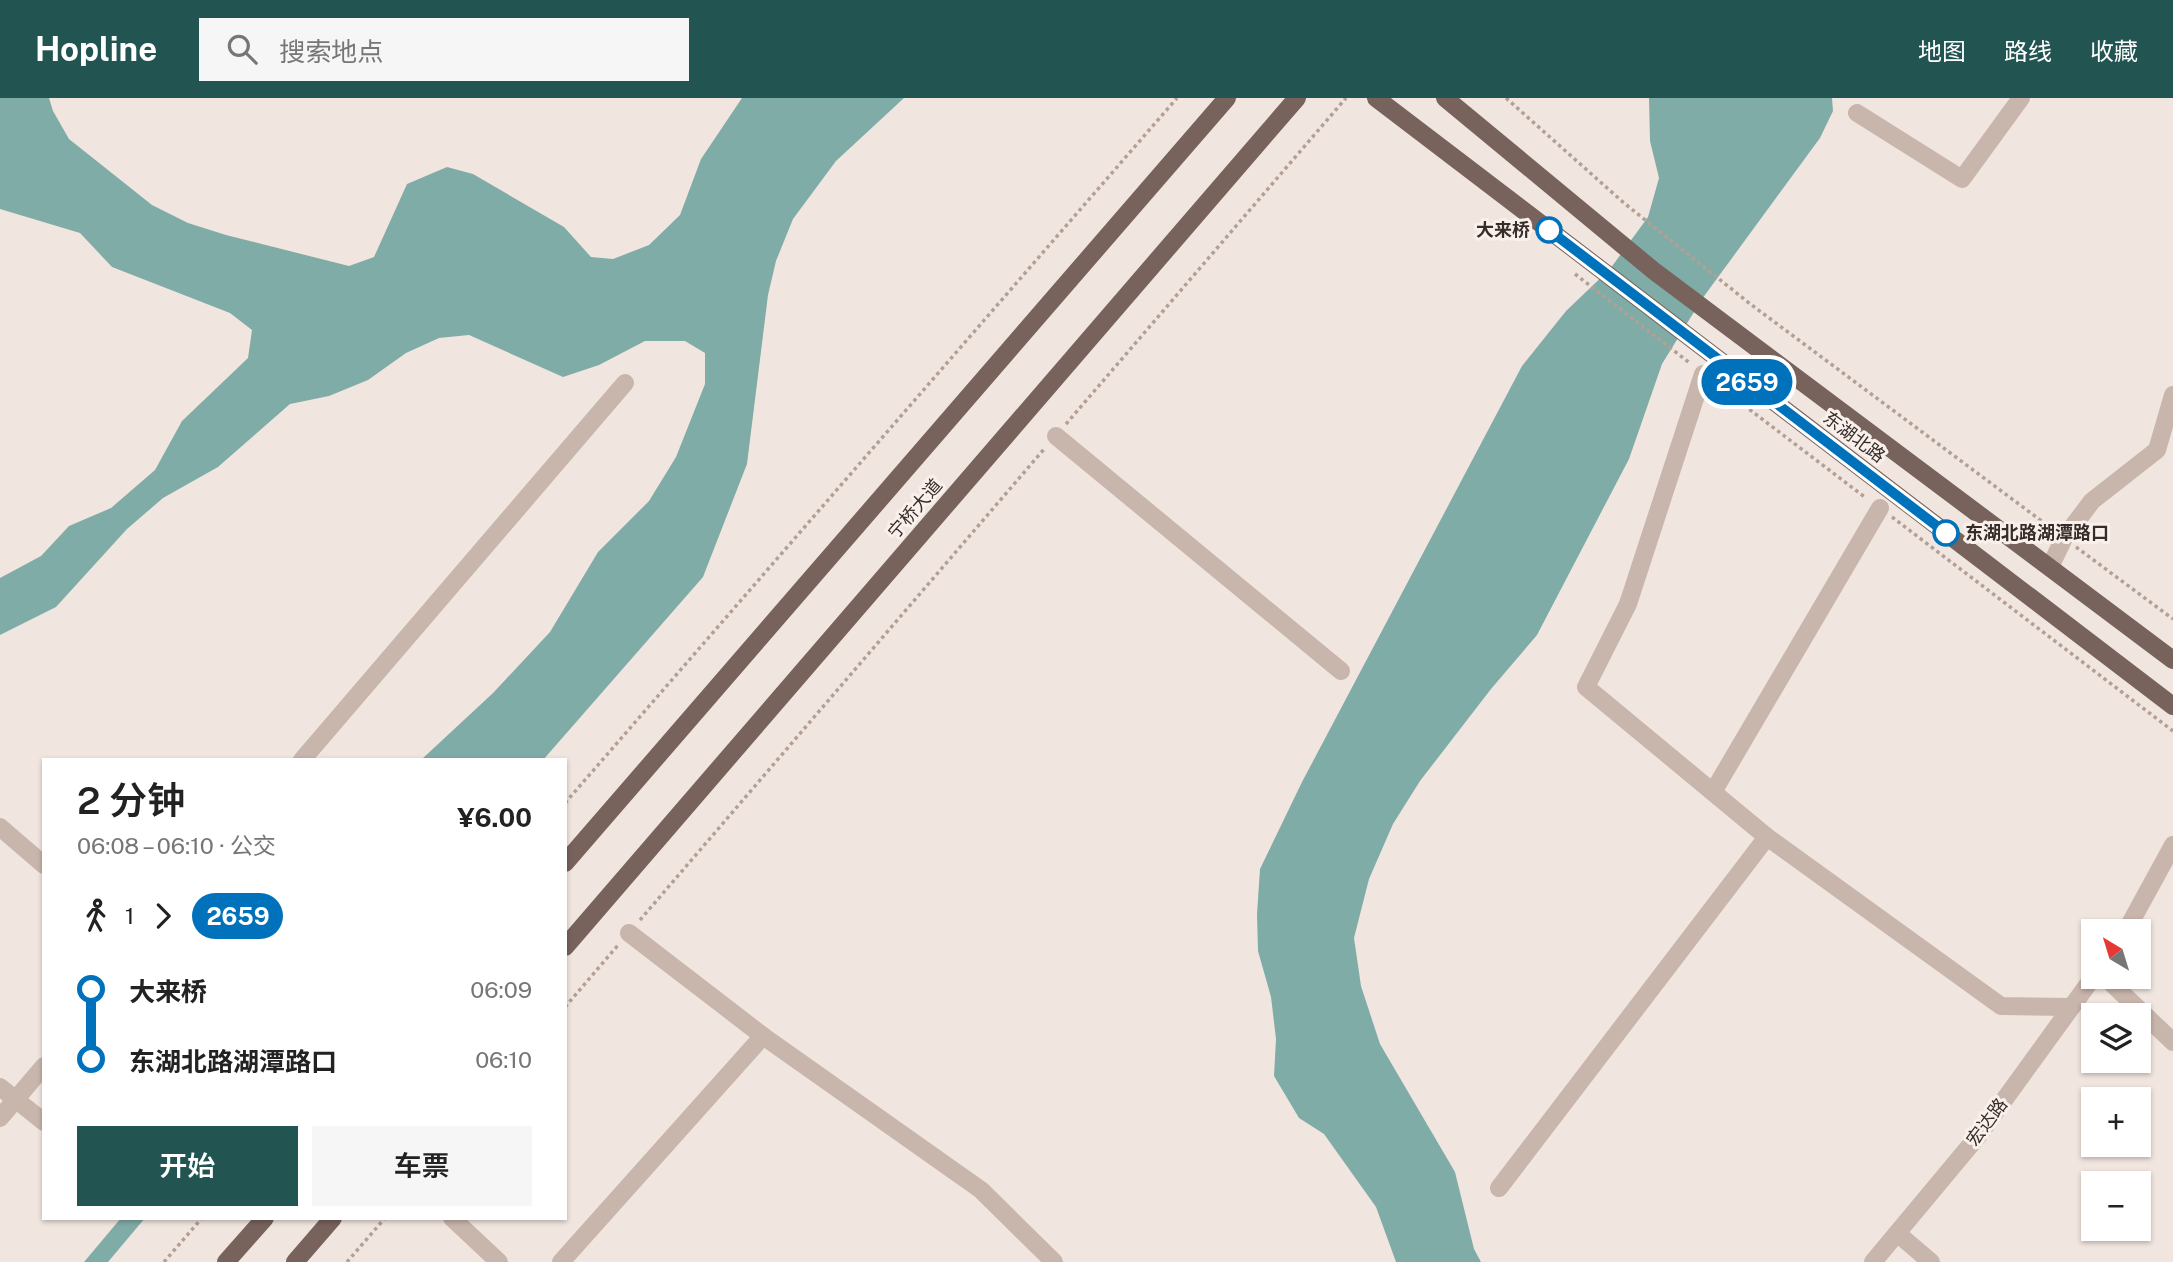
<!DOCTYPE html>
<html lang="zh">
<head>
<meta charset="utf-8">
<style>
	body { margin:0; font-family:"Public Sans","Noto Sans SC",sans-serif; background:#f6f6f6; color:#222; height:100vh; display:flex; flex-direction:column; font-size:26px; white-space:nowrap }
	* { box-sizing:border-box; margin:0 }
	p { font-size:23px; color:#767676 }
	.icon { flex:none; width:38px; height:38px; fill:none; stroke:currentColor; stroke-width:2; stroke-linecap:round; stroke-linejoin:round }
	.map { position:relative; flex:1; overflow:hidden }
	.sheet { position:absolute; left:42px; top:660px; width:525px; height:462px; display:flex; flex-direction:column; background:#fff; border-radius:0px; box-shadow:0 2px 5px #0004 }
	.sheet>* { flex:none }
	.badge { padding:0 14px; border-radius:23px; font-size:24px; line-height:46px }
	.needle { width:46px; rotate:322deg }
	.tools { position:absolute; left:2081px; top:821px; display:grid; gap:14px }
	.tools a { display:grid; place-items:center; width:70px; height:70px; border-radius:0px; background:#fff; box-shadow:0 2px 5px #0004; font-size:35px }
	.map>.badge { position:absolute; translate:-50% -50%; box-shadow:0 0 0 4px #fff }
	.legs { display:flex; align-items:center; gap:10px; height:77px; padding:0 35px; font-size:23px }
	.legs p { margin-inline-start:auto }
	.overview { display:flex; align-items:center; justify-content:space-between; height:119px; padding:0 35px }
	h1 { font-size:38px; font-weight:600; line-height:52px }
	.cta { display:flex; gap:14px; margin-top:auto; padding:14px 35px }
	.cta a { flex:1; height:80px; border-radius:0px; background:#225552; color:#fff; font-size:28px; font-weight:600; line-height:80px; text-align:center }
	.cta a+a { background:#f6f6f6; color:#222 }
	ul { padding:0 35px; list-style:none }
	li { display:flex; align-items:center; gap:24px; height:70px; font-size:26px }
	li i { display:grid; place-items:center; width:10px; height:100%; margin:0 9px; background:currentColor }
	li i::after { content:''; width:18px; height:18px; margin:-9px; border:5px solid; border-radius:50%; background:#fff }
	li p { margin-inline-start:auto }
	li:first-child i { background:linear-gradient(#0000 50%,currentColor 0) }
	li:last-child i { background:linear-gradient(currentColor 50%,#0000 0) }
	header { display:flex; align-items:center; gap:42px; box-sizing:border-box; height:98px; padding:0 35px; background:#225552; color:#fff }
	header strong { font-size:33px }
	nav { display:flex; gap:38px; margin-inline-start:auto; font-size:24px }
	.search { width:490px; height:63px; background:#f6f6f6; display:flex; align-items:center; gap:18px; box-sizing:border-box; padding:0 24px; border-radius:0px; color:#767676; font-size:26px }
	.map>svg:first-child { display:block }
</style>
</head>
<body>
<header>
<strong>Hopline</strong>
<div class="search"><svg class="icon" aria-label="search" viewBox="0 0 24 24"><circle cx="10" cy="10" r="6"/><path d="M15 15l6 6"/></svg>搜索地点</div>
<nav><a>地图</a><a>路线</a><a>收藏</a></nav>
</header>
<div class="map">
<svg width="2173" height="1164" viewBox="0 0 2173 1164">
	<rect width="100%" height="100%" fill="#f1e6df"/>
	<g fill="#80aca8">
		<polygon points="0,0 49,0 53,13 69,41 152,107 188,125 226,137 349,168 374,159 407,86 447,69 473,76 564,129 591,159 613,161 649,147 680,117 701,61 742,0 904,0 836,63 793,121 776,163 768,197 747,366 703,479 543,662 422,661 493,595 550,534 598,454 649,403 676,359 705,286 705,255 685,243 645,243 599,267 563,279 469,237 439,240 406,255 368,282 329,298 290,306 218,369 163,400 127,431 56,509 0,537 0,480 41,458 69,428 111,410 155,372 182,323 248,260 252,232 230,215 112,169 80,135 0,111"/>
		<polygon points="1649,0 1832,0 1833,13 1820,40 1702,201 1662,266 1629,361 1537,537 1491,591 1420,683 1393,726 1369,781 1354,840 1361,888 1380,946 1455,1074 1474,1151 1481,1164 1396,1164 1376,1109 1324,1036 1299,1020 1274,978 1276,941 1271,899 1258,853 1257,816 1260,771 1302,684 1522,268 1566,213 1610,171 1648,119 1659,80 1650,43"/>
		<polygon points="121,1120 145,1120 108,1164 84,1164"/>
	</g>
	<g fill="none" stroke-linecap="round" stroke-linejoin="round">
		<g stroke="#b49f95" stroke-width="3.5" stroke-dasharray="3.5 3.5" stroke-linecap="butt">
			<polyline points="1506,0 1624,105 1749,205 2051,430"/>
			<polyline points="1575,176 1691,266"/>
			<polyline points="1716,286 1866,400"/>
			<polyline points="1066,326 1346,0"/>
			<polyline points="1892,419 2173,633"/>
			<polyline points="2076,449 2173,521"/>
			<polyline points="565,705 1177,0"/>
			<polyline points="640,822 1045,350"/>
			<polyline points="565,909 619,846"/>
			<polyline points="164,1164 202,1120"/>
			<polyline points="347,1164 385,1120"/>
		</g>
		<g stroke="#c8b5ab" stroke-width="18">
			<polyline points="1857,15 1962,81 2021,0"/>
			<polyline points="1703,276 1628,506 1586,589 1767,739"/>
			<polyline points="1056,338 1341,573"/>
			<polyline points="2050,469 2064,440 2092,403 2157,352 2173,297"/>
			<polyline points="302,662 625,285"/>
			<polyline points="1713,694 1880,410"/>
			<polyline points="0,729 44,767"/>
			<polyline points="2126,833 2173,747"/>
			<polyline points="629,835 763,938 981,1092 1054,1164"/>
			<polyline points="2104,878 2173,944"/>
			<polyline points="0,989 44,1024"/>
			<polyline points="0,1020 44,968"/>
			<polyline points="1499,1090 1767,739 2001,908 2071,909"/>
			<polyline points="452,1120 499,1164"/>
			<polyline points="1897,1135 1931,1164"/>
			<polyline points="561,1164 763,938"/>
			<polyline points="1873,1164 1978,1038 2094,878"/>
		</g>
		<g stroke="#77625c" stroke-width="18">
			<polyline points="1376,0 2173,608"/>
			<polyline points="1445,0 1654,173 2173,562"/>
			<polyline points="565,765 1227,0"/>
			<polyline points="565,849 1297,0"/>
			<polyline points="226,1164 265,1120"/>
			<polyline points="295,1164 333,1120"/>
		</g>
	</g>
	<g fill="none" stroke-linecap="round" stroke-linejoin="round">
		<defs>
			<polyline id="line-1" points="1549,132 1946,435"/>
		</defs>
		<use href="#line-1" stroke="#fff" stroke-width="16"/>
		<use href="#line-1" stroke="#0072bc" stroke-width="10"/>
	</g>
	<g fill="#fff" stroke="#0072bc" stroke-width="3.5">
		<circle cx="1549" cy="132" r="12"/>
		<circle cx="1946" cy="435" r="12"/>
	</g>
	<g text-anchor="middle" stroke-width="6" stroke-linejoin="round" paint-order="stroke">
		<g font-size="18" font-weight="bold" fill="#372c2a" stroke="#f9f0eb" text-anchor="end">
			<text x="1530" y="138">大来桥</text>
			<text x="1965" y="441" text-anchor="start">东湖北路湖潭路口</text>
		</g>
		<g font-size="18" fill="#372c2a" stroke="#f9f0eb">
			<text transform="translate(1854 339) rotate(37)" y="6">东湖北路</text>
			<text transform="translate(915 411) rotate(-49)" y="6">宁桥大道</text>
			<text transform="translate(1987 1024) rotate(-53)" y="6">宏达路</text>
		</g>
	</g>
</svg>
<div class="tools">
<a><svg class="needle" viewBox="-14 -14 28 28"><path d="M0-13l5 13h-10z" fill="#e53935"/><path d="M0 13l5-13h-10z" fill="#767676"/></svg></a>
<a><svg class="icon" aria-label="layers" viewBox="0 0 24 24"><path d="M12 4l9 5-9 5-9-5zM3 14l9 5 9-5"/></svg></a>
<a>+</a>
<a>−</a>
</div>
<b class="badge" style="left:1747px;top:284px;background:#0072bc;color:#fff">2659</b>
<section class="sheet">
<div class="overview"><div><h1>2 分钟</h1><p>06:08 – 06:10 · 公交</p></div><b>¥6.00</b></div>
<div class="legs"><svg class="icon" aria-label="walk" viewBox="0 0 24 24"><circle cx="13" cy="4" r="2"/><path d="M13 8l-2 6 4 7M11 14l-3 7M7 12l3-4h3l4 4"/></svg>1<svg class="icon" aria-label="forward" viewBox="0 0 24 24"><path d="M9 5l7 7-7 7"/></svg><b class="badge" style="background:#0072bc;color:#fff">2659</b></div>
<ul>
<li><i style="color:#0072bc"></i><b>大来桥</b><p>06:09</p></li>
<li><i style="color:#0072bc"></i><b>东湖北路湖潭路口</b><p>06:10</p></li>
</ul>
<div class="cta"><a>开始</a><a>车票</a></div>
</section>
</div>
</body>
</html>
